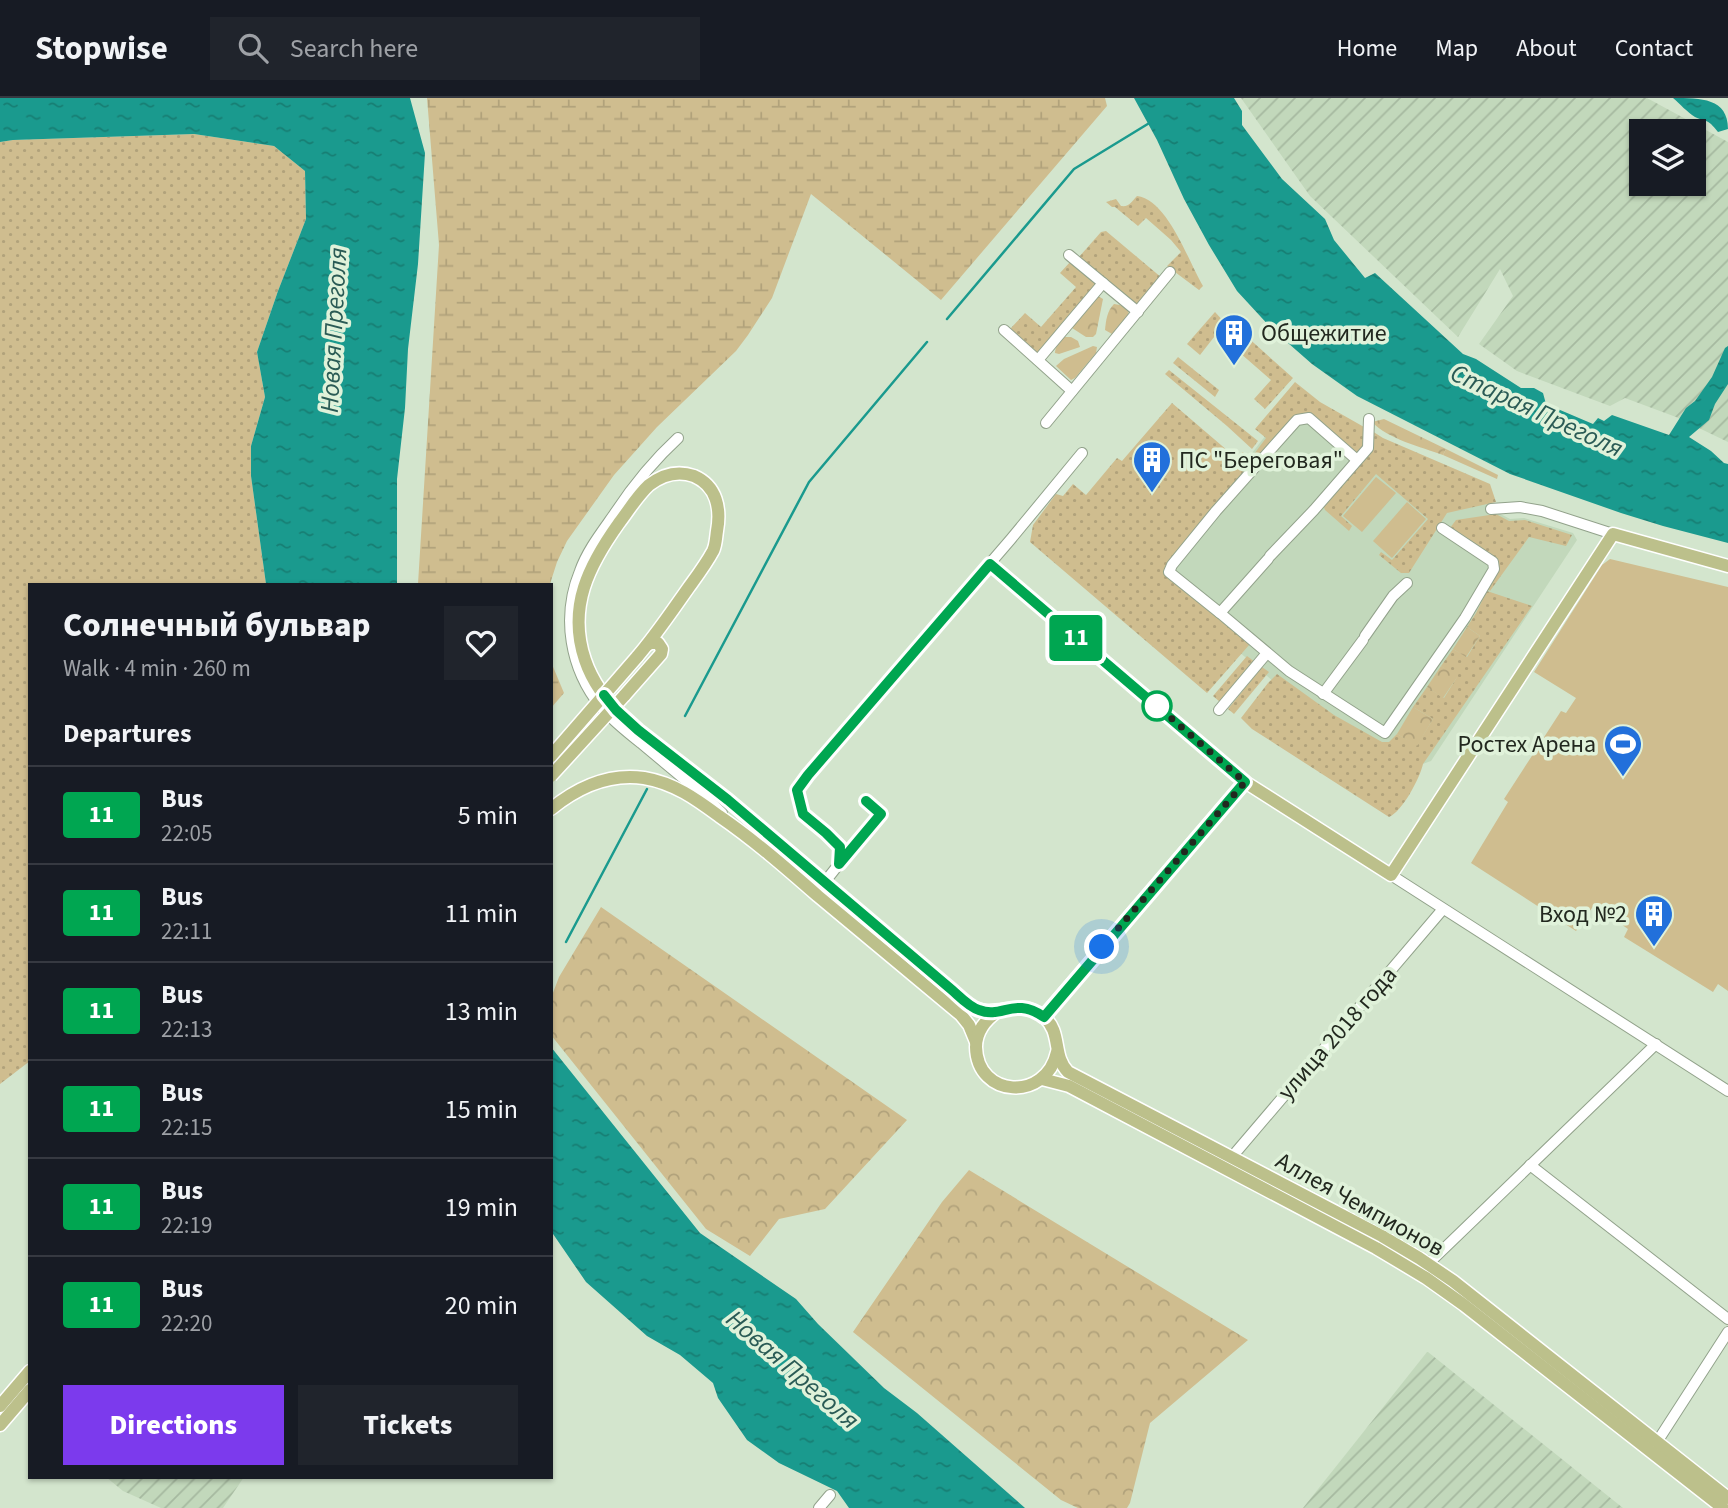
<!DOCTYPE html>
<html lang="en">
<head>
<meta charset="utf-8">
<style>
	body { margin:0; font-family:"Source Sans 3",sans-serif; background:#20242c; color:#f1f3f6; height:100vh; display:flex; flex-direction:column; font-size:26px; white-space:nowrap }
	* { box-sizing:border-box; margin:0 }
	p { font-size:23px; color:#9ea1a6 }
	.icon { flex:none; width:38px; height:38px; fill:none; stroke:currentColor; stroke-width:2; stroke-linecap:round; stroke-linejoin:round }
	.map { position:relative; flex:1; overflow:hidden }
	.side { position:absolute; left:28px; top:485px; width:525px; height:896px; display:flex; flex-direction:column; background:#171b24; border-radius:0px; box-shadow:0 2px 5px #0004 }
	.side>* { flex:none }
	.badge { padding:0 14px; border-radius:5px; font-size:24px; line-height:46px }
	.buttons { position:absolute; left:1629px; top:21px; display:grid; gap:14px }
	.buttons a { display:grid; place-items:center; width:77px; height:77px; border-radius:0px; background:#171b24; box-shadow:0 2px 5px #0004; font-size:35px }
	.you { position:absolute; width:35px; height:35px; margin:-18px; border:5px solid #fff; border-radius:50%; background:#1a73e8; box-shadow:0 0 0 10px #1a73e833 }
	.map>.badge { position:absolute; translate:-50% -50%; box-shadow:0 0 0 4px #fff }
	h2 { padding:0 35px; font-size:26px; line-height:63px }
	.round { display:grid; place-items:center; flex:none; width:74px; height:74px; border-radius:0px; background:#20242c }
	.overview { display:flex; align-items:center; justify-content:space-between; height:119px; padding:0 35px }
	h1 { font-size:33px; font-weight:800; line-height:52px }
	.cta { display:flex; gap:14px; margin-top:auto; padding:14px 35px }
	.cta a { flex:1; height:80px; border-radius:0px; background:#7c3aed; color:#fff; font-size:28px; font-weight:800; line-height:80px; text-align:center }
	.cta a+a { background:#20242c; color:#f1f3f6 }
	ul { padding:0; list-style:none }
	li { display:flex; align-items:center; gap:21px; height:98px; padding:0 35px; border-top:2px solid #363941 }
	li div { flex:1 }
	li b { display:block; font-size:26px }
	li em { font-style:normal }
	li .badge { min-width:77px; font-weight:700; text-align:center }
	header { display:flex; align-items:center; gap:42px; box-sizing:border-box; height:98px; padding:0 35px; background:#171b24; border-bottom:2px solid #363941 }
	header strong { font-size:33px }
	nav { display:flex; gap:38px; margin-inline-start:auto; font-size:24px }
	.search { width:490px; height:63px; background:#20242c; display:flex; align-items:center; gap:18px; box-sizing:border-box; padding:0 24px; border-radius:0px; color:#9ea1a6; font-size:26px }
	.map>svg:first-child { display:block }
</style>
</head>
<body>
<header>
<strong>Stopwise</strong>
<div class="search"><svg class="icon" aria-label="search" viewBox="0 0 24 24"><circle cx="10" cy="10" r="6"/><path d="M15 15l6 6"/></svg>Search here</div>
<nav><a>Home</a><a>Map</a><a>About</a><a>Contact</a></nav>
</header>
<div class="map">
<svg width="1728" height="1410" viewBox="0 0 1728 1410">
	<defs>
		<pattern id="industrial-furrows" width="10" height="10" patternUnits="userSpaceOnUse" patternTransform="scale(1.75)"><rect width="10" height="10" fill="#c2d8bb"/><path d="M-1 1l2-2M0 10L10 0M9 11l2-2" fill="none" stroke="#a6b9a0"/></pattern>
		<pattern id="grass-dots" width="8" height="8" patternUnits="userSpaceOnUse" patternTransform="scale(1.75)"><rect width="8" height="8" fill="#cfbd8f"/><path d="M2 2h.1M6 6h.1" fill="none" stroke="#b1a27b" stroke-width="1.8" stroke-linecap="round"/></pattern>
		<pattern id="forest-crowns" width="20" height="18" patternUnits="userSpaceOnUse" patternTransform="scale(1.75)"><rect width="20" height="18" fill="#cfbd8f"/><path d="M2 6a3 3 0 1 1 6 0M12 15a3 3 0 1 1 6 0" fill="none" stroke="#b1a27b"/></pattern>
		<pattern id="wetland-marsh" width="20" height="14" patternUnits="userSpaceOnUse" patternTransform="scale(1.75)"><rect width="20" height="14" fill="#cfbd8f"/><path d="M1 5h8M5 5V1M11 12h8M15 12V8" fill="none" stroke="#b1a27b"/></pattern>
		<pattern id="water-ripples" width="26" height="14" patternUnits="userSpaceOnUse" patternTransform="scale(1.75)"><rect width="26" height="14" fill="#1a9a8e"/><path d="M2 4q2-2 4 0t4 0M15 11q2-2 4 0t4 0" fill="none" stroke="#177e73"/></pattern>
	</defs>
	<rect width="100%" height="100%" fill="#d3e5cd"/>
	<polygon fill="#c2d8bb" points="1300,293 1486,401 1491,411 1510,421 1524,420 1573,435 1577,442 1431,663 1409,671 1282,591 1150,477 1245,364"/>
	<g fill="url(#industrial-furrows)" fill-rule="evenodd">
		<path d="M1241,0H1647L1728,44V344L1676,319L1625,300L1610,308L1517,273L1479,246L1513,198L1500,171L1458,239L1310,98ZM1642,33H1694V86H1642Z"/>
		<polygon points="1427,1254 1428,1254 1623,1410 1303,1410"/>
		<polygon points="106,1379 244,1379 223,1410 161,1410 123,1393"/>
	</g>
	<g fill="url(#grass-dots)">
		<polygon points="194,36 274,48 305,73 306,121 278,193 257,254 265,299 251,348 251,378 266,486 30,486 30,963 0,986 0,44 13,42"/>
		<path d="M1137,98C1168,102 1188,163 1203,188L1199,192L1167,168L1181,154L1171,142L1146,120L1138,128L1115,109H1112L1106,104L1116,101L1121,108C1130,109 1131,104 1137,98Z"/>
		<polygon points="1106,133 1162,180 1140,207 1135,207 1079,159 1101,134"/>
		<polygon points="1071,163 1097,185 1037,256 1012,235 1011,230 1025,215 1041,229 1076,189 1060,175"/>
		<polygon points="1215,214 1225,225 1200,257 1187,246"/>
		<polygon points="1235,228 1293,280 1265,311 1254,301 1271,282 1224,241"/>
		<polygon points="1178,259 1219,292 1215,299 1173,265"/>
		<polygon points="1169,272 1258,343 1252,351 1227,328 1165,276"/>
		<polygon points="1295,284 1320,304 1364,329 1365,349 1356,356 1310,318 1296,319 1260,361 1254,356 1266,340 1255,331"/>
		<polygon points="1172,305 1235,359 1243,354 1254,366 1167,469 1250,546 1207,595 1030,444 1033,427 1056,396 1063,398 1073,386 1086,397 1117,360 1122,363"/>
		<polygon points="1372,333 1383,340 1490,386 1496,404 1447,415 1409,475 1401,475 1379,457 1381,454 1392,462 1428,421 1376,376 1341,418 1352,428 1349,433 1325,412 1323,407 1371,352"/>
		<polygon points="1496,416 1509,423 1525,422 1572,437 1566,448 1529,439 1490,493 1488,491 1499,473 1499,464 1450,430 1456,422"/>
		<path d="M1487,493L1532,508L1423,666C1420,680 1402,714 1389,719L1252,631L1241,620L1268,585L1277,576L1334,617L1382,644H1389L1397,636L1417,647L1433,621L1413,609L1427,589L1444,600L1457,579L1441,568L1453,551L1467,559L1480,538L1467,529L1476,515Z"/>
		<polygon points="1247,558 1255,564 1220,604 1213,598"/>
		<polygon points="1262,569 1269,574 1234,616 1228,611"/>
	</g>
	<g fill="url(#forest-crowns)">
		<polygon points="1098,198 1103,201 1096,236 1093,239 1086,239 1072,230"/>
		<path d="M1114,206L1120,207L1129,212L1128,217L1112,236L1105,232C1106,222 1107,213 1114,206Z"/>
		<path d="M1384,321L1446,351L1443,357C1421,349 1388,341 1372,324Z"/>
		<polygon points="1467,529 1480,538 1466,559 1453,551"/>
		<polygon points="1441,568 1458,578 1443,600 1427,589"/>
		<polygon points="1413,609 1433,621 1417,648 1397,636"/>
		<polygon points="601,809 907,1022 825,1111 779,1121 750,1158 706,1131 551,937 551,900 559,879"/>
		<polygon points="969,1072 1248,1242 1150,1325 1130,1405 1127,1410 1078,1410 1061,1402 853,1234 942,1104"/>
	</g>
	<g fill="url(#wetland-marsh)">
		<polygon points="427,0 1105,0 1107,8 941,202 811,96 772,200 748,237 736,253 657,329 614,377 567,443 557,464 550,486 418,486 439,147"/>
		<polygon points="551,564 564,595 551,610"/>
	</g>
	<g fill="#cfbd8f">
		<path d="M1065,239H1071L1078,243L1080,249L1059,256L1055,255C1055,248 1060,243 1065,239Z"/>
		<polygon points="1093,248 1097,249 1096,255 1075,280 1071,282 1056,268 1064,261"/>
		<polygon points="1446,351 1498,377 1497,381 1443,357"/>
		<polygon points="1376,379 1396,395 1362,434 1343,418"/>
		<polygon points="1407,404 1426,421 1392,460 1373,443"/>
		<polygon points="1610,461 1728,489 1728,893 1718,886 1713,894 1624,839 1628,831 1594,807 1576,833 1471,765 1508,704 1504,701 1561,613 1566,615 1576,600 1534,574 1602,467"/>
	</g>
	<g fill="url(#water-ripples)">
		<polygon points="0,0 410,0 425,55 418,166 408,251 405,310 397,381 397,486 266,486 251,378 251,348 265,299 257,254 278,193 306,121 305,73 274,48 194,36 13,42 0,44"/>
		<polygon points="1134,0 1234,0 1242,13 1242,27 1282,81 1325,121 1334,142 1365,180 1375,175 1463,256 1476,261 1521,290 1534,290 1543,295 1546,306 1593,326 1598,320 1604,323 1612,317 1669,337 1686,310 1695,303 1712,279 1725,250 1728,248 1728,286 1715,306 1709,322 1689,339 1711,353 1724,365 1728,366 1728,445 1663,428 1621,415 1510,376 1357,298 1312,266 1272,231 1237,193 1209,147 1184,101 1157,42"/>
		<path d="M1673,0C1701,0 1728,0 1728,31L1718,34C1707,20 1708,25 1695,19C1687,14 1680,6 1673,0Z"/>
		<polygon points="551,949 700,1135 796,1201 818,1226 884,1290 917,1315 1025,1410 849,1410 837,1393 779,1365 747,1342 718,1300 713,1285 680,1257 647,1238 586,1184 551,1133"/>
	</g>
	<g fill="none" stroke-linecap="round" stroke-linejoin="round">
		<g stroke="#1a9a8e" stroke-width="2.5">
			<polyline points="947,221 1074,71 1151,24"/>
			<polyline points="685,618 809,384 927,244"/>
			<polyline points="566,844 647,691"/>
		</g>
		<defs>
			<g id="minor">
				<polyline points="1069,157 1138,214"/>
				<polyline points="1004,232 1072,293"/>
				<polyline points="1038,262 1103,185"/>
				<polyline points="1046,325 1170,174"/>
				<path d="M678,340C653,363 632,389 613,418C601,435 587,453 580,473C561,519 570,571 601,609C613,623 627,634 641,645C668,668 697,690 722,715"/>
				<polyline points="1491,411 1520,409 1542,413 1613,436"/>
				<polyline points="1270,458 1314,412 1368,350 1369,321"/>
				<polyline points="1268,461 1220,515 1169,474 1172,467 1216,413 1297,322 1309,320 1357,362"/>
				<polyline points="990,466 1245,684"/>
				<polyline points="1220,515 1289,573 1385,635 1465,520 1494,471 1493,464 1442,430"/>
				<polyline points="1365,538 1393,498 1407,485"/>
				<polyline points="1323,596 1363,542"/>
				<polyline points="1219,612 1267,555"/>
				<polyline points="1391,777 1728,993"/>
				<polyline points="824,785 839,766 840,749 826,735 803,716 797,692 808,677 1011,441 1082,355"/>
				<polyline points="1231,1060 1443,811"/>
				<polyline points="1530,1067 1728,1221"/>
				<polyline points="1428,1166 1656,946"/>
				<polyline points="1657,1344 1728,1234"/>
				<polyline points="819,1410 830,1397"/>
			</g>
			<g id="major">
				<path d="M637,559C656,537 672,513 689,489C697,478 706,466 713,453C716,447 716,439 717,433C721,411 717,388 694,378C677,372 662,377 649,387C637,398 629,412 619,425C589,467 567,509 585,562C606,625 683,663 731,705C809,773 889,841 969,907C995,924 1018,897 1044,919C1062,934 1052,958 1068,974L1382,1138L1419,1160L1453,1183L1728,1400"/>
				<polyline points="624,598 661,556 662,551 658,545 651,545 647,547"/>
				<path d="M551,711C578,689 609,675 644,680C674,685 696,701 719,718C754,742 786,770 818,798C866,838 913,877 961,917L969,927L976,944"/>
				<path d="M998,913C985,922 976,933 976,949C977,1000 1046,1004 1057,954"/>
				<polyline points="1043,919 1245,684 1391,777 1613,436 1728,468"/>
				<polyline points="1042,981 1069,988 1376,1150 1426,1180 1464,1207 1723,1410"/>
				<polyline points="0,1308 30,1273"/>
				<polyline points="0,1327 30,1292"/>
			</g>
		</defs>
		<use href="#minor" stroke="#92a28b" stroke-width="12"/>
		<use href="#major" stroke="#fff" stroke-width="15"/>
		<use href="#minor" stroke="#fff" stroke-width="10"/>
		<use href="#major" stroke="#bcc08b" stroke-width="12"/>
		<defs>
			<g id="major-bridge">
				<polyline points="551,658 637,559"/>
				<polyline points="551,678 624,598"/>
			</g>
		</defs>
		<use href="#major-bridge" stroke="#fff" stroke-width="15" stroke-linecap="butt"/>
		<use href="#major-bridge" stroke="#bcc08b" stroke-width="12"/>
	</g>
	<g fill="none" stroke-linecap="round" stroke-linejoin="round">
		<defs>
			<path id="line" d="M604,597L616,612L638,632L728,702L952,892C960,899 969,909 979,912C1003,921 1014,898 1044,919L1245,684L990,466L808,677L797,692L803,716L826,735L840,749L839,766L881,716L866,703"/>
		</defs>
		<use href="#line" stroke="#fff" stroke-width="16"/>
		<use href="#line" stroke="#00a651" stroke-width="10"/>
		<polyline stroke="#22281f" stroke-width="7" stroke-dasharray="0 12.6" points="1102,849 1245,684 1157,608"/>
	</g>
	<defs>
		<symbol id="building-pin" viewBox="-11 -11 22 30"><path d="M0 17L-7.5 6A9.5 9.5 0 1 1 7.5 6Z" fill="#2270db" stroke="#e0f2da"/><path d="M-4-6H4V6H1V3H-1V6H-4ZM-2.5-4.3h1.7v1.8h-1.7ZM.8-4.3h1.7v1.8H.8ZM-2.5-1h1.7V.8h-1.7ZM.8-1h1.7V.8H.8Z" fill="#fff"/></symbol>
		<symbol id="stadium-pin" viewBox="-11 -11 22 30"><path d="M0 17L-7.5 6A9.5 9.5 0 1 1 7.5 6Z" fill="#2270db" stroke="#e0f2da"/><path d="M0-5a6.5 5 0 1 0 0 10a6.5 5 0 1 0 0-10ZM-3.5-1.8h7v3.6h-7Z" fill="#fff"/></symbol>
	</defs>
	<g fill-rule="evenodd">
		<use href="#building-pin" x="1212" y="213" width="44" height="60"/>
		<use href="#building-pin" x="1130" y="340" width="44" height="60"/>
		<use href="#stadium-pin" x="1601" y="624" width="44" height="60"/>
		<use href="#building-pin" x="1632" y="794" width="44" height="60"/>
	</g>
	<circle fill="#fff" stroke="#00a651" stroke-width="3.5" cx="1157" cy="608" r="14"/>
	<g text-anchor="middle" stroke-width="7" stroke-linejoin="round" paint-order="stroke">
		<g font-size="24" fill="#22281f" stroke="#e0f2da" text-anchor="start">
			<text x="1261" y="243">Общежитие</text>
			<text x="1179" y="370">ПС "Береговая"</text>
			<text x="1596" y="654" text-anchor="end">Ростех Арена</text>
			<text x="1627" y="824" text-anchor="end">Вход №2</text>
		</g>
		<g font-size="24" fill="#22281f" stroke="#e0f2da">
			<text transform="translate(1337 935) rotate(-49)" y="8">улица 2018 года</text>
			<text transform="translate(1360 1106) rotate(29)" y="8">Аллея Чемпионов</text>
		</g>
		<g font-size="26" font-style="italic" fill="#2a5b55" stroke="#e0f2da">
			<text transform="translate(333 232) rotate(-87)" y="9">Новая Преголя</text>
			<text transform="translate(1537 312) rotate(25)" y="9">Старая Преголя</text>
			<text transform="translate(793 1271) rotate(41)" y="9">Новая Преголя</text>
		</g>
	</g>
</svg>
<div class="buttons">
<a><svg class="icon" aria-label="layers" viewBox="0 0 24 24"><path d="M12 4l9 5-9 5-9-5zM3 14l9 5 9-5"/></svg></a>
</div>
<div class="you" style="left:1102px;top:849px"></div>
<b class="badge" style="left:1076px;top:540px;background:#00a651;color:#fff">11</b>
<section class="side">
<div class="overview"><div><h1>Солнечный бульвар</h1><p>Walk · 4 min · 260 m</p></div><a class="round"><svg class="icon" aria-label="heart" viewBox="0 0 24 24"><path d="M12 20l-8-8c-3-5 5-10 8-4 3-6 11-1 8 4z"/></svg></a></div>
<h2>Departures</h2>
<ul>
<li><span class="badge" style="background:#00a651;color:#fff">11</span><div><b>Bus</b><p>22:05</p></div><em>5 min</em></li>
<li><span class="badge" style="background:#00a651;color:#fff">11</span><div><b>Bus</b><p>22:11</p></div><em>11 min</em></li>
<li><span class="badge" style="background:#00a651;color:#fff">11</span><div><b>Bus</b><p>22:13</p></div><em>13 min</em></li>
<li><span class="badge" style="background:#00a651;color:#fff">11</span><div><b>Bus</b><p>22:15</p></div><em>15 min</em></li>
<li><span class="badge" style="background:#00a651;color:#fff">11</span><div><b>Bus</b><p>22:19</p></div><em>19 min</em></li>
<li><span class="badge" style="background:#00a651;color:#fff">11</span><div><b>Bus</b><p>22:20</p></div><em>20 min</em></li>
</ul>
<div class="cta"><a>Directions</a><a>Tickets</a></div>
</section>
</div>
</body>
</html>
